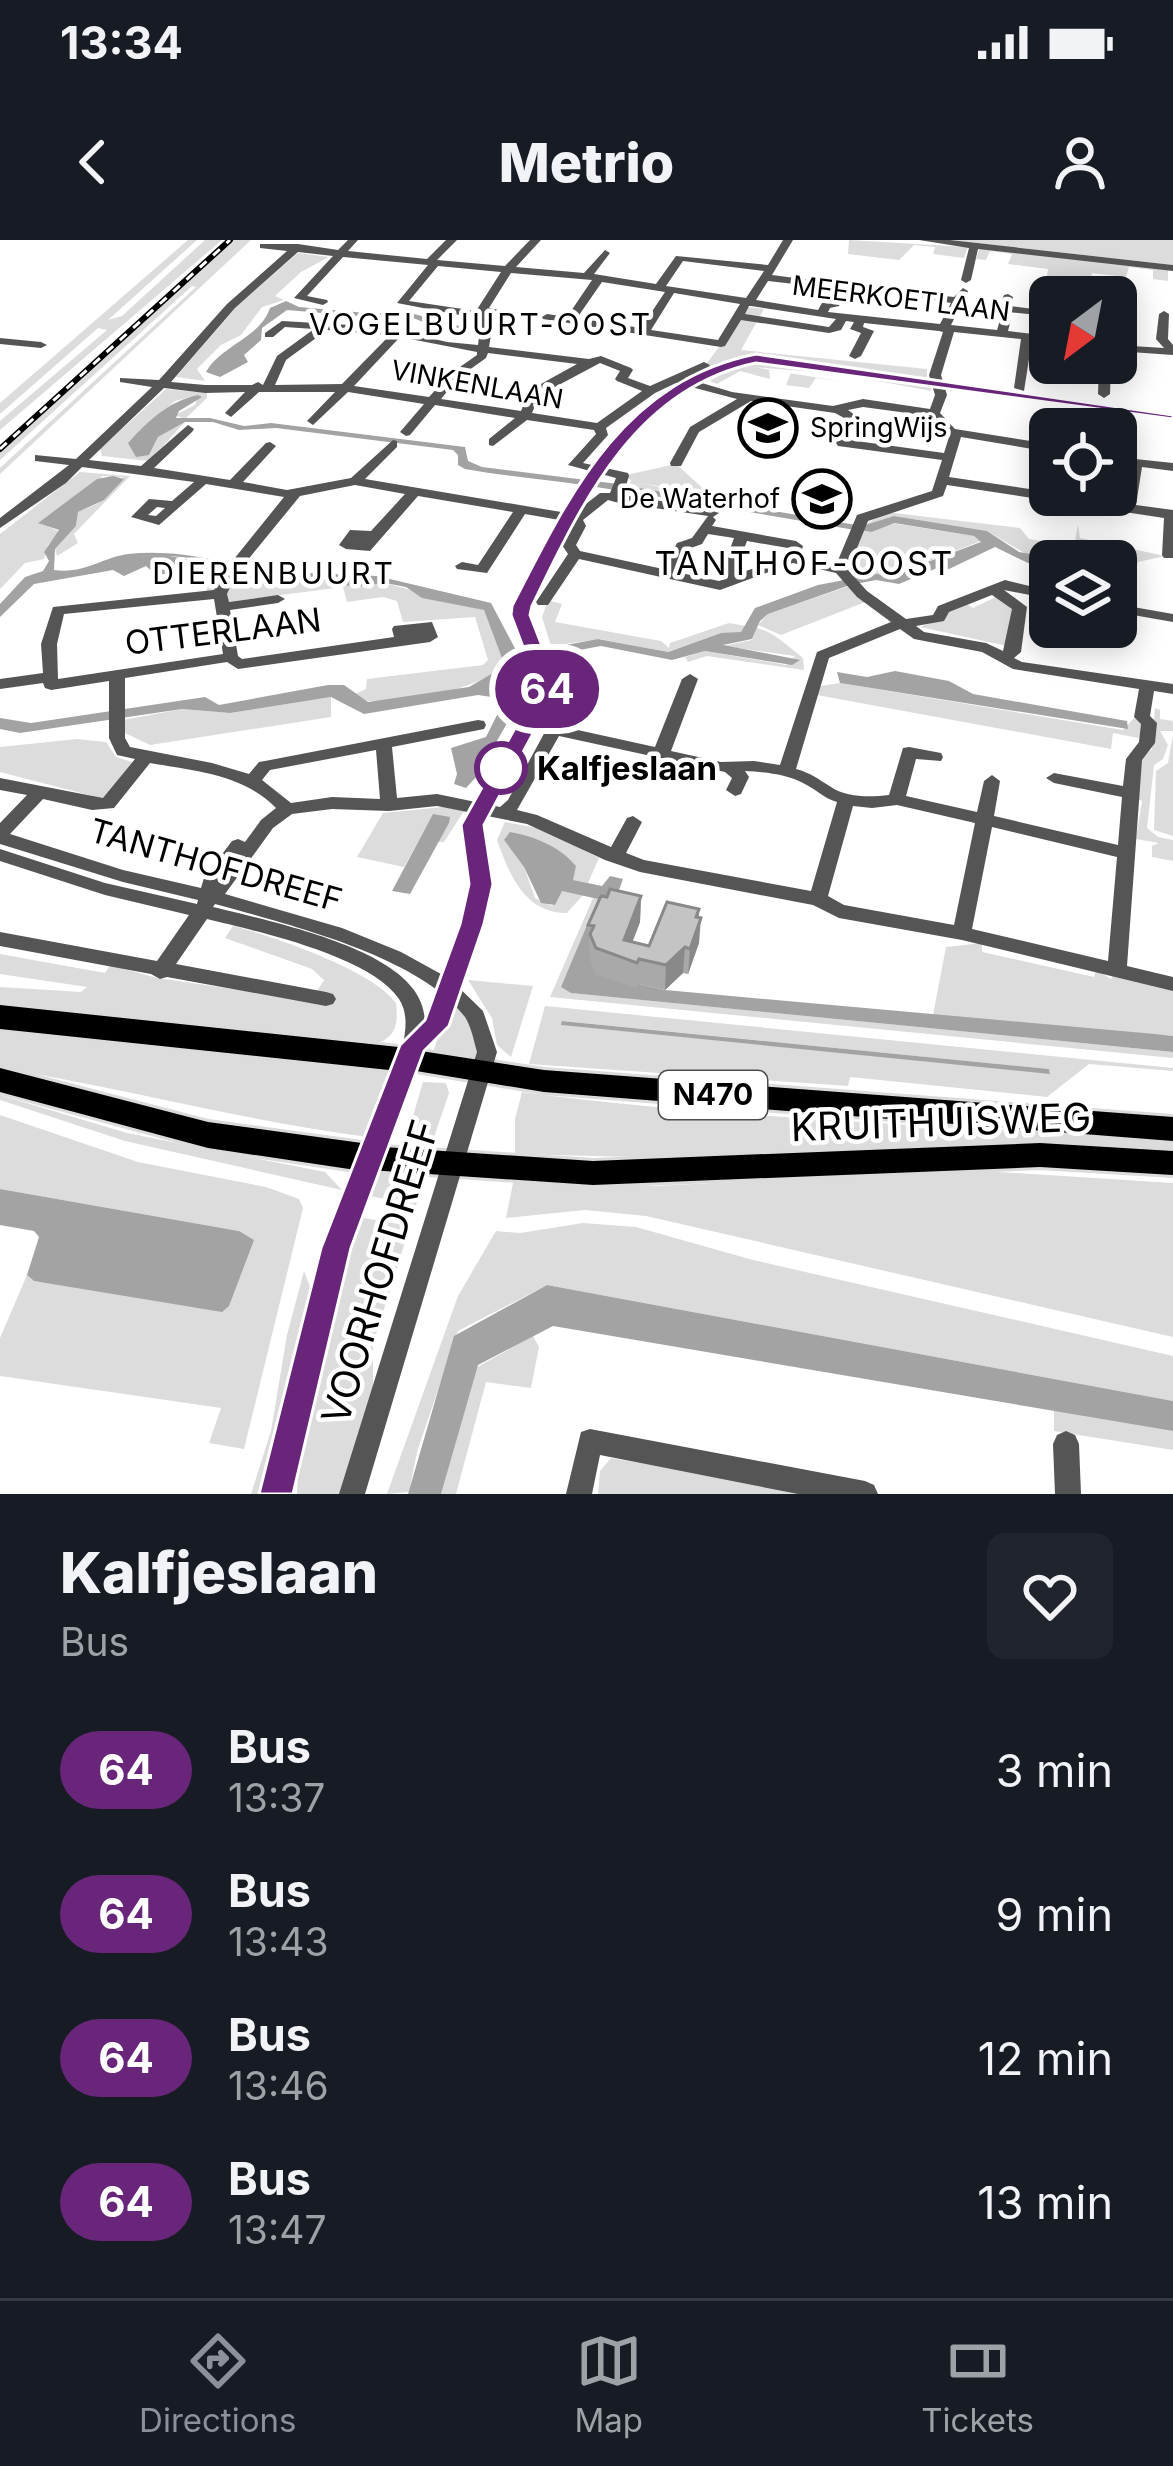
<!DOCTYPE html>
<html lang="en">
<head>
<meta charset="utf-8">
<style>
	body { margin:0; font-family:Inter,sans-serif; background:#20242c; color:#f1f3f6; height:100vh; display:flex; flex-direction:column; font-size:45px; white-space:nowrap }
	* { box-sizing:border-box; margin:0 }
	p { font-size:39px; color:#9ea1a6 }
	.icon { flex:none; width:66px; height:66px; fill:none; stroke:currentColor; stroke-width:2; stroke-linecap:round; stroke-linejoin:round }
	.map { position:relative; height:1254px; overflow:hidden }
	.sheet { display:flex; flex-direction:column; background:#171b24; flex:1 }
	.sheet>* { flex:none }
	.badge { padding:0 24px; border-radius:39px; font-size:42px; line-height:78px }
	.needle { width:78px; rotate:212deg }
	.controls { position:absolute; left:1029px; top:36px; display:grid; gap:24px }
	.controls a { display:grid; place-items:center; width:108px; height:108px; border-radius:18px; background:#171b24; box-shadow:0 6px 30px #0003; font-size:60px }
	.map>.badge { position:absolute; translate:-50% -50%; box-shadow:0 0 0 6px #fff }
	.round { display:grid; place-items:center; flex:none; width:126px; height:126px; border-radius:18px; background:#20242c }
	.overview { display:flex; align-items:center; justify-content:space-between; height:204px; padding:0 60px }
	h1 { font-size:57px; font-weight:800; line-height:90px }
	ul { padding:0; list-style:none }
	li { display:flex; align-items:center; gap:36px; height:144px; padding:0 60px }
	li div { flex:1 }
	li b { display:block; font-size:45px }
	li em { font-style:normal }
	li .badge { min-width:132px; font-weight:700; text-align:center }
	.status { display:flex; justify-content:space-between; align-items:center; height:84px; padding:0 60px; background:#171b24; direction:ltr }
	.status svg { height:33px; fill:currentColor }
	header { display:flex; justify-content:space-between; align-items:center; height:156px; padding:0 60px; background:#171b24; font-size:54px; font-weight:800 }
	.menu { display:flex; justify-content:space-around; align-items:center; height:168px; border-top:3px solid #363941; background:#171b24; font-size:33px; color:#9ea1a6 }
	.menu a { display:grid; justify-items:center; gap:6px }
	.menu .current { color:#8c9099 }
	.map>svg:first-child { display:block }
</style>
</head>
<body>
<div class="status"><b>13:34</b><svg viewBox="0 0 49 12"><path d="M0 12V9h3v3zM5 12V6h3v6zM10 12V3h3v9zM15 12V0h3v12zM26 1h20v11H26zM47 4h2v5h-2z"/></svg></div>
<header><svg class="icon" aria-label="back" viewBox="0 0 24 24"><path d="M15 5l-7 7 7 7"/></svg>Metrio<svg class="icon" aria-label="person" viewBox="0 0 24 24"><circle cx="12" cy="8" r="4"/><path d="M4 21q1-7 8-7t8 7"/></svg></header>
<div class="map">
<svg width="1173" height="1254" viewBox="0 0 1173 1254">
	<rect width="100%" height="100%" fill="#fff"/>
	<g fill="#dcdcdc" fill-rule="evenodd">
		<polygon points="188,0 197,0 108,80 122,76 205,0 222,0 0,190 0,181 107,90 98,88 0,174 0,163"/>
		<polygon points="232,0 251,0 0,234 0,228 196,47 192,46 0,220 0,213"/>
		<polygon points="849,0 968,7 964,18 933,14 935,7 914,5 899,20 848,14"/>
		<polygon points="950,0 1173,0 1173,25"/>
		<polygon points="980,8 1168,29 1168,41 1153,39 1153,30 1129,27 1126,37 1092,33 1090,41 1047,36 1048,29 1008,24 1012,14 990,11 986,20 976,19"/>
		<polygon points="298,13 329,17 301,32 275,56 284,60 262,67 241,95 221,105 197,129 205,141 176,137 237,66"/>
		<polygon points="748,67 764,69 741,110 927,129 927,138 763,116 737,118 696,138 691,135 705,126"/>
		<polygon points="764,121 929,143 932,151 839,134 753,127 844,142 816,138 809,148 786,145 791,133 769,130 770,139 740,131 717,144 710,141 737,125"/>
		<polygon points="166,149 207,153 207,158 185,179 175,175 195,165 198,155 175,161 129,202 149,215 158,197 185,182 149,221 102,216 100,209"/>
		<polygon points="676,224 708,253 638,243 706,255 714,258 712,261 628,246 631,241 626,235"/>
		<polygon points="80,232 130,236 74,294 78,303 57,316 55,309 76,286 78,272 97,264 123,237 103,236 39,282 60,292 48,305 44,319 25,323 0,349 0,294"/>
		<polygon points="886,272 1020,288 1029,299 1074,306 1078,285 1080,298 1165,316 1138,322 1135,332 1116,329 1116,321 1026,314 987,291 894,276 863,286"/>
		<polygon points="891,283 974,296 981,301 890,336 855,338 849,325 861,291 873,292"/>
		<path d="M204,329L267,340L300,337L355,347L385,343L484,370L506,423C482,450 397,466 361,460L353,455L366,449L367,439L483,425L488,420L475,377L403,382L397,361L383,357L347,362L343,347L228,362L227,351H207Z"/>
		<polygon points="849,346 868,361 781,395 758,385 768,374"/>
		<polygon points="1000,355 1015,366 1007,406 920,387 945,377 948,371 967,364 973,368"/>
		<polygon points="548,360 562,364 555,382 661,401 669,408 670,403 729,383 745,386 740,393 721,393 667,412 600,399 551,406 542,377"/>
		<path d="M757,388C772,391 787,405 803,418L804,430L707,416L688,422L685,417L705,411L786,425L795,416L723,406L752,400Z"/>
		<polygon points="840,443 1123,490 1134,478 1145,483 1144,499 1113,493 1111,509 817,455 820,446"/>
		<polygon points="331,457 331,477 150,505 123,492 123,480 182,469 230,473"/>
		<polygon points="1155,468 1160,470 1160,479 1173,481 1173,491 1160,491 1168,505 1163,519 1154,525 1147,588 1158,597 1173,600 1173,621 1152,617 1152,606 1159,603 1136,599 1142,561 1137,559 1140,519 1152,509 1153,484 1148,478 1154,479"/>
		<polygon points="1173,495 1173,596 1154,590 1156,531 1168,523"/>
		<polygon points="77,499 106,502 116,517 132,522 104,559 0,532 0,507"/>
		<polygon points="443,567 464,571 444,602 437,602 449,583 433,575 404,627 357,617 383,573"/>
		<path d="M505,582L542,589L599,618L588,643L572,640L576,626L504,600L524,627L535,658L552,666L562,651L583,655L567,673C525,674 509,634 497,600Z"/>
		<polygon points="593,658 598,659 562,746 571,753 1173,812 1173,818 550,757"/>
		<path d="M233,686C272,696 373,730 396,763C399,788 394,801 368,805L90,773L0,768V747L81,752L87,747L0,734V714L105,733L110,725L157,738L327,763L317,751L324,740L312,729L225,698Z"/>
		<polygon points="982,703 982,712 1094,737 1096,730 1111,739 1113,734 1173,747 1173,796 933,775 946,707"/>
		<polygon points="468,740 533,746 511,817 497,805 492,778"/>
		<path d="M450,758C465,776 481,794 477,819L433,813Z"/>
		<path d="M545,766L1173,828V831L1089,824L1047,857L850,837L848,846L529,824ZM563,781L1049,829L1050,833L562,785Z"/>
		<path d="M0,784L392,830L368,897C244,881 124,848 0,828Z"/>
		<polygon points="423,842 446,843 449,853 432,903 406,900"/>
		<path d="M522,852C738,881 956,884 1173,903V916L923,914L889,909L792,921L515,914V879Z"/>
		<polygon points="0,855 127,893 325,932 342,950 125,901 0,860"/>
		<polygon points="0,875 138,922 266,947 299,959 303,968 244,1209 209,1203 221,1168 0,1136 0,1098 27,1035 34,1041 96,1050 239,991 0,949"/>
		<polygon points="375,930 426,934 416,965 365,955"/>
		<polygon points="968,930 1173,943 1173,1097 646,976 585,970 506,978 514,938 654,946"/>
		<polygon points="358,977 410,986 373,1104 373,1165 340,1254 297,1254 298,1217 334,1049"/>
		<polygon points="583,983 636,987 753,1020 1173,1116 1173,1161 547,1045 458,1091 417,1212 409,1252 387,1254 458,1056 496,991 520,993"/>
		<polygon points="304,1031 312,1052 264,1254 251,1254 271,1191 287,1095"/>
		<polygon points="533,1096 539,1107 531,1148 486,1142 456,1254 441,1254 474,1129"/>
		<polygon points="1054,1169 1173,1191 1173,1210 1054,1191"/>
		<polygon points="611,1218 822,1254 598,1254 600,1231"/>
	</g>
	<g fill="#a3a3a3">
		<path d="M286,61L299,67L377,74L399,70L478,91L428,84L401,73L378,78L287,70L262,88L261,100L244,115L248,122L220,137L206,132C221,105 260,98 270,68Z"/>
		<path d="M198,155L202,157L179,171L176,178H210L244,186L271,183L465,207L468,221L482,227L618,244L615,250C565,241 515,238 465,229L458,225V215L453,210L276,188L239,190L213,182H185L158,197L149,215L136,217L128,203C148,181 169,161 198,155Z"/>
		<path d="M113,236L124,239L104,260L78,272L76,286L55,309L54,330C85,334 101,318 128,314C157,311 186,314 214,320L169,316L244,330L377,336L491,363L518,414L598,399L668,412L721,393L741,392L755,368L818,345L876,334L890,336L981,302L974,296L894,283L872,292L849,289L625,251L628,246L862,286L894,276L987,291L1019,312L1068,321H1050V327L1028,323L995,307L949,329L937,328L899,344L876,340L850,345L768,374L760,381L752,399L723,405L800,420L792,425L705,411L672,420L601,406L530,419L521,427L530,443L477,536L466,548L454,544L457,534L451,508L486,497L505,459L478,455L364,474L331,457L230,473L182,469L20,493L0,489V478L31,483L205,457L219,465L328,445H344L368,462L469,447L505,426L484,370L422,358L406,347L385,343L355,347L300,337L267,340L204,329L156,335L146,326L124,336L113,330L34,344L0,377V364L25,337L43,331L49,321L44,312L59,290L38,283L97,239Z"/>
		<polygon points="895,431 949,441 973,454 1127,481 1128,489 840,443 837,432 867,437"/>
		<polygon points="433,574 450,577 449,583 410,654 392,651"/>
		<path d="M510,592C536,597 559,606 576,626L573,640L602,646L610,636L623,639L592,724L596,734L665,750L1155,794L1173,796V812L571,753L561,747L598,659L562,651L555,665L541,663L524,627L504,600Z"/>
		<polygon points="562,781 1049,829 1050,834 561,785"/>
		<polygon points="0,949 239,991 254,1000 229,1066 222,1072 34,1041 27,1035 39,997 34,991 0,985"/>
		<polygon points="547,1045 1173,1161 1173,1191 553,1086 478,1125 441,1254 408,1254 454,1096"/>
	</g>
	<g fill="none" stroke-linecap="round" stroke-linejoin="round">
		<defs>
			<g id="major">
				<polygon points="408,809 544,830 1173,877 1173,901 544,852 398,828 394,820 398,812"/>
				<polygon points="1040,903 1173,911 1173,935 1040,927 593,945 369,930 359,927 354,918 359,909 369,906 593,921"/>
			</g>
			<g id="highway">
				<polygon points="0,765 408,808 419,811 423,820 419,829 408,832 0,789"/>
				<polygon points="0,828 208,882 369,904 381,908 385,918 381,928 369,932 208,908 0,852"/>
			</g>
		</defs>
		<use href="#major" stroke="#dbdbdb" stroke-width="6"/>
		<use href="#highway" stroke="#dbdbdb" stroke-width="6"/>
		<g fill="#555" fill-rule="evenodd">
			<path d="M348,0H358L348,11L427,19L446,0H457L437,20L505,26L530,0H541L516,27L584,33L605,10L610,13L594,34L656,44L676,16L768,25L783,0H793L772,35L848,45L849,47L839,66L830,68L828,72L940,84L951,63L911,56L916,53L954,57L963,48L968,51L951,85L997,90L1000,80L996,75L1004,55L1008,54L1013,57L1010,66L1042,70L1043,72L1038,75L1008,72L1007,74L1011,79L1008,91L1050,96V102L1032,100L1024,151L1014,148L1021,99L954,92L941,135L947,155L940,173L955,189L1050,204V212L961,197L949,237L1050,252V255L1123,263L1129,225H1116V217L1173,223V231L1142,227L1136,265L1173,270V318H1164L1162,315L1164,278L947,245L943,256L868,281L848,330L867,351L906,379L933,375L938,366L1005,340L1050,351V359L1004,350L1027,367L1021,412L1014,418L1022,422L1173,444V454L1154,451L1150,476L1157,483L1155,503L1142,520L1127,726L1173,737V751L962,700L839,678L813,665L640,632L605,620L527,584L437,566L389,571L332,569L292,574L273,588L225,654L342,688L401,712L450,739L483,771L497,812L365,1254H339L477,812C474,801 471,786 465,777C419,716 287,684 215,664L213,667C266,680 382,704 414,750C426,767 427,785 423,805L335,1050L289,1254H263L311,1050L403,805C406,789 408,773 399,759C370,716 256,691 207,679L176,724L326,752L333,754L336,759L333,764L326,766L167,737L160,739L151,734L0,706V692L157,721L189,675L105,655L0,621V609L105,643L197,664L198,660L123,642L0,604V583L27,555L0,550V538L103,558L135,519L117,515L109,498V441L51,450L45,448L43,443L0,449V439L43,433L41,404L53,367L214,350L222,335L227,334L234,338L227,354L229,362L278,355L285,359L278,363L230,370L238,416L242,419L394,397L392,389L394,386L432,382L438,397L430,402L238,429L227,422L125,438V498L130,507L212,523L249,534L259,522L265,521L478,480L484,481L486,485L484,489L392,507L397,558L437,554L500,567L508,560L559,466L565,464L573,469L564,487L655,507L682,439L690,434L698,439L671,511L721,522L754,521L780,525L817,412L891,382L857,357L836,333L793,323L720,350L579,319L548,365H538L536,362L568,314L562,305L572,286L571,282L525,274L487,333L457,329L455,326L462,322L478,325L513,272L418,256L370,311L346,309L339,305L350,290L371,291L405,254L355,245L300,256L242,327L237,328L230,324L284,257L206,244L159,285L131,277L149,259L172,261L194,242L82,227L66,243L0,288V278L69,225L35,221V215L76,219L152,147L120,142V138L159,140L227,64L287,11L260,8V4H298L338,10ZM298,12L333,16L294,58L323,65L328,62L327,60L307,56L343,17L428,25L397,63L475,78L480,89L478,105L447,102L384,87L282,81L265,93V97H273L285,87L314,89L277,116L263,145L258,142L252,145H205L171,142L235,68ZM683,21L764,31L746,58L666,46ZM438,26L501,32L476,71L409,61ZM511,33L592,40L567,77L547,74L542,77L543,79L721,107L725,106L741,80L829,93L841,90L846,81L854,82L850,89L861,93L849,116L855,119L861,116L874,91L863,87L864,83L939,91L943,92L929,135L935,155L930,169L863,159L833,166L732,152L685,138L708,127L710,125L704,122L650,146L628,138L633,130L631,128L601,116L589,119L489,107L492,89L485,74L510,76L515,73L489,68ZM768,41L838,49L831,61L822,63L818,70L756,60ZM602,42L659,51L665,52L641,88L577,78ZM674,53L740,64L718,100L651,90ZM749,66H751L836,79L829,87L745,74ZM327,90L390,95L342,144L275,145L286,120ZM400,97L477,112V115L450,134L429,157L354,146ZM488,113L577,124L530,150L521,171L441,159L458,138L486,118ZM600,123L620,131L615,139L617,141L642,151L597,183L532,173L540,155ZM676,143L737,159L690,187L670,223L671,226H681L699,192L751,161L835,173L846,179L836,203L838,206L942,220L932,251L857,275L836,325L800,317L803,306L796,301L712,286L716,280L713,277L719,273L717,270L623,255L629,236L628,233L583,223L608,195L606,188L655,153ZM164,148L205,153L245,152L225,173L231,177L259,152H335L307,181L313,185L348,152L424,164L400,192L406,196L410,195L435,165L515,178L489,199V205L493,206L527,180L594,190L596,194L568,225L616,238L610,253H600L573,274L365,239L397,207V201L393,200L351,238L287,250L243,242L276,206L270,202L266,203L230,240L154,228L192,192L194,189L188,185L141,226L89,220ZM863,167L930,176L949,197L944,213L849,200L859,178L848,170ZM608,260L615,262L708,276L692,298L677,303L663,329L580,311L576,305L586,286L583,280ZM157,267L165,268L156,276L148,275ZM708,294L734,298L722,331L728,338L719,341L676,332L688,309L702,304ZM747,301L788,308L786,317L740,333L736,330ZM992,355L1012,369L1003,411L986,403L924,392L916,386L944,381L949,372ZM214,359L223,414L58,439L57,404L64,374ZM900,389L914,399L982,412L1013,429L1139,449L1134,477L1141,484L1139,502L1126,519L1123,546L1054,533L1046,538L1054,543L1122,557L1118,605L994,576L1000,541L992,535L984,541L977,572L906,556L916,519L941,521L943,517L941,513L909,507L903,508L889,555C871,557 847,558 831,547C818,539 811,533 796,529L829,418ZM559,496L725,532L732,538L726,550L735,556L741,554L749,537L745,531C764,532 786,534 803,543C816,549 823,558 837,562L811,651L644,620L626,613L642,582L633,576L627,578L611,607L537,575L517,570ZM376,510L380,559L332,557L291,563L262,540L270,530ZM150,523C195,531 243,534 276,568L261,580L245,602L238,599L232,601L204,638L201,648L123,630L10,594L43,559L92,570L114,568ZM897,565L975,583L954,685L844,665L828,656L853,566L872,568ZM992,587L1117,617L1108,721L972,689Z"/>
			<polygon points="919,0 950,0 1173,25 1173,31 978,9 971,40 966,43 961,40 969,8"/>
			<polygon points="1164,71 1169,74 1168,99 1173,105 1173,115 1116,111 1116,105 1164,108 1156,99 1159,74"/>
			<polygon points="0,98 41,102 47,105 41,108 0,104"/>
			<polygon points="1099,123 1111,123 1110,154 1104,158 1098,154"/>
			<polygon points="1116,364 1173,374 1173,382 1116,372"/>
			<polygon points="590,1189 865,1241 874,1245 878,1254 798,1254 600,1215 592,1254 566,1254 581,1192"/>
			<polygon points="1066,1191 1075,1195 1079,1204 1081,1254 1055,1254 1053,1204 1057,1195"/>
		</g>
		<use href="#major" fill="#000" fill-rule="evenodd"/>
		<use href="#highway" fill="#000" fill-rule="evenodd"/>
		<defs>
			<polyline id="rail" points="0,209 230,0"/>
		</defs>
		<use href="#rail" stroke="#000" stroke-width="6"/>
		<use href="#rail" stroke="#fff" stroke-width="3" stroke-dasharray="9" stroke-linecap="butt"/>
	</g>
	<polygon fill="#a9a9a9" points="641,656 640,682 632,702 649,706 699,669 699,703 688,734 683,733 665,750 638,744 636,748 595,734 590,719 588,685"/>
	<g fill="#898989">
		<polygon points="641,656 640,682 626,719 624,700"/>
		<polygon points="699,669 697,689 701,678 699,703 688,734 690,709"/>
		<polygon points="685,707 683,733 665,750 666,725"/>
	</g>
	<polygon fill="#c4c4c4" stroke="#898989" stroke-width="3" points="610,649 641,656 624,700 649,706 667,662 699,669 696,677 701,678 690,709 685,707 666,725 639,719 637,723 596,708 590,694 594,686 588,685 601,656 607,657"/>
	<path fill="#68257a" stroke="#fff" stroke-width="3" d="M756,114L1173,175V179L756,123C634,148 581,265 532,366L530,375L558,447L484,585L493,644L484,684L449,786L424,811L351,1008L293,1254H259L321,1008L400,805L425,780L460,684L469,644L461,585L538,447L511,375L512,366C569,255 622,141 756,114Z"/>
	<defs>
		<symbol id="school-ring" viewBox="-11 -11 22 22"><circle r="9.5" fill="#fff" stroke="#000" stroke-width="1.5"/><path d="M0-5L7-2L0 1L-7-2ZM-4 1L0 2.5L4 1V4Q0 6-4 4Z" fill="#000"/></symbol>
	</defs>
	<g fill-rule="evenodd">
		<use href="#school-ring" x="735" y="155" width="66" height="66"/>
		<use href="#school-ring" x="789" y="226" width="66" height="66"/>
	</g>
	<circle fill="#fff" stroke="#68257a" stroke-width="6" cx="501" cy="528" r="24"/>
	<g text-anchor="middle" stroke-width="9" stroke-linejoin="round" paint-order="stroke">
		<g font-size="27" fill="#000" stroke="#fff">
			<text transform="translate(901 59) rotate(7)" y="9">MEERKOETLAAN</text>
			<text transform="translate(477 145) rotate(10)" y="9">VINKENLAAN</text>
		</g>
		<g font-size="27" fill="#000" stroke="#fff" text-anchor="start">
			<text x="810" y="197">SpringWijs</text>
			<text x="780" y="268" text-anchor="end">De Waterhof</text>
		</g>
		<g font-size="30" letter-spacing="3" fill="#000" stroke="#fff">
			<text x="481" y="95">VOGELBUURT-OOST</text>
			<text x="274" y="344">DIERENBUURT</text>
		</g>
		<rect fill="#fff" stroke="#4c4c4c" stroke-width="3" x="659" y="831" width="108" height="48" rx="9"/>
		<g font-size="30" font-weight="bold" fill="#000">
			<text x="713" y="865">N470</text>
		</g>
		<g font-size="33" letter-spacing="3" fill="#000" stroke="#fff">
			<text x="805" y="335">TANTHOF-OOST</text>
		</g>
		<g font-size="33" fill="#000" stroke="#fff">
			<text transform="translate(223 391) rotate(-7)" y="12">OTTERLAAN</text>
			<text transform="translate(216 625) rotate(16)" y="12">TANTHOFDREEF</text>
		</g>
		<g font-size="33" font-weight="bold" fill="#000" stroke="#fff" text-anchor="start">
			<text x="537" y="540">Kalfjeslaan</text>
		</g>
		<g font-size="39" fill="#000" stroke="#fff">
			<text transform="translate(941 882) rotate(-2)" y="14">KRUITHUISWEG</text>
			<text transform="translate(380 1032) rotate(-73)" y="14">VOORHOFDREEF</text>
		</g>
	</g>
</svg>
<div class="controls">
<a><svg class="needle" viewBox="-14 -14 28 28"><path d="M0-13l5 13h-10z" fill="#e53935"/><path d="M0 13l5-13h-10z" fill="#9ea1a6"/></svg></a>
<a><svg class="icon" aria-label="locate" viewBox="0 0 24 24"><circle cx="12" cy="12" r="6"/><path d="M12 2v4M12 18v4M2 12h4M18 12h4"/></svg></a>
<a><svg class="icon" aria-label="layers" viewBox="0 0 24 24"><path d="M12 4l9 5-9 5-9-5zM3 14l9 5 9-5"/></svg></a>
</div>
<b class="badge" style="left:547px;top:449px;background:#68257a;color:#fff">64</b>
</div>
<section class="sheet">
<div class="overview"><div><h1>Kalfjeslaan</h1><p>Bus</p></div><a class="round"><svg class="icon" aria-label="heart" viewBox="0 0 24 24"><path d="M12 20l-8-8c-3-5 5-10 8-4 3-6 11-1 8 4z"/></svg></a></div>
<ul>
<li><span class="badge" style="background:#68257a;color:#fff">64</span><div><b>Bus</b><p>13:37</p></div><em>3 min</em></li>
<li><span class="badge" style="background:#68257a;color:#fff">64</span><div><b>Bus</b><p>13:43</p></div><em>9 min</em></li>
<li><span class="badge" style="background:#68257a;color:#fff">64</span><div><b>Bus</b><p>13:46</p></div><em>12 min</em></li>
<li><span class="badge" style="background:#68257a;color:#fff">64</span><div><b>Bus</b><p>13:47</p></div><em>13 min</em></li>
</ul>
</section>
<nav class="menu">
<a class="current"><svg class="icon" aria-label="directions" viewBox="0 0 24 24"><path d="M12 3l9 9-9 9-9-9zM9 14v-3h6M13 9l2 2-2 2"/></svg>Directions</a>
<a><svg class="icon" aria-label="map" viewBox="0 0 24 24"><path d="M3 6l6-2 6 2 6-2v14l-6 2-6-2-6 2zM9 4v14M15 6v14"/></svg>Map</a>
<a><svg class="icon" aria-label="tickets" viewBox="0 0 24 24"><path d="M3 7h18v10H3zM15 7v10"/></svg>Tickets</a>
</nav>
</body>
</html>
